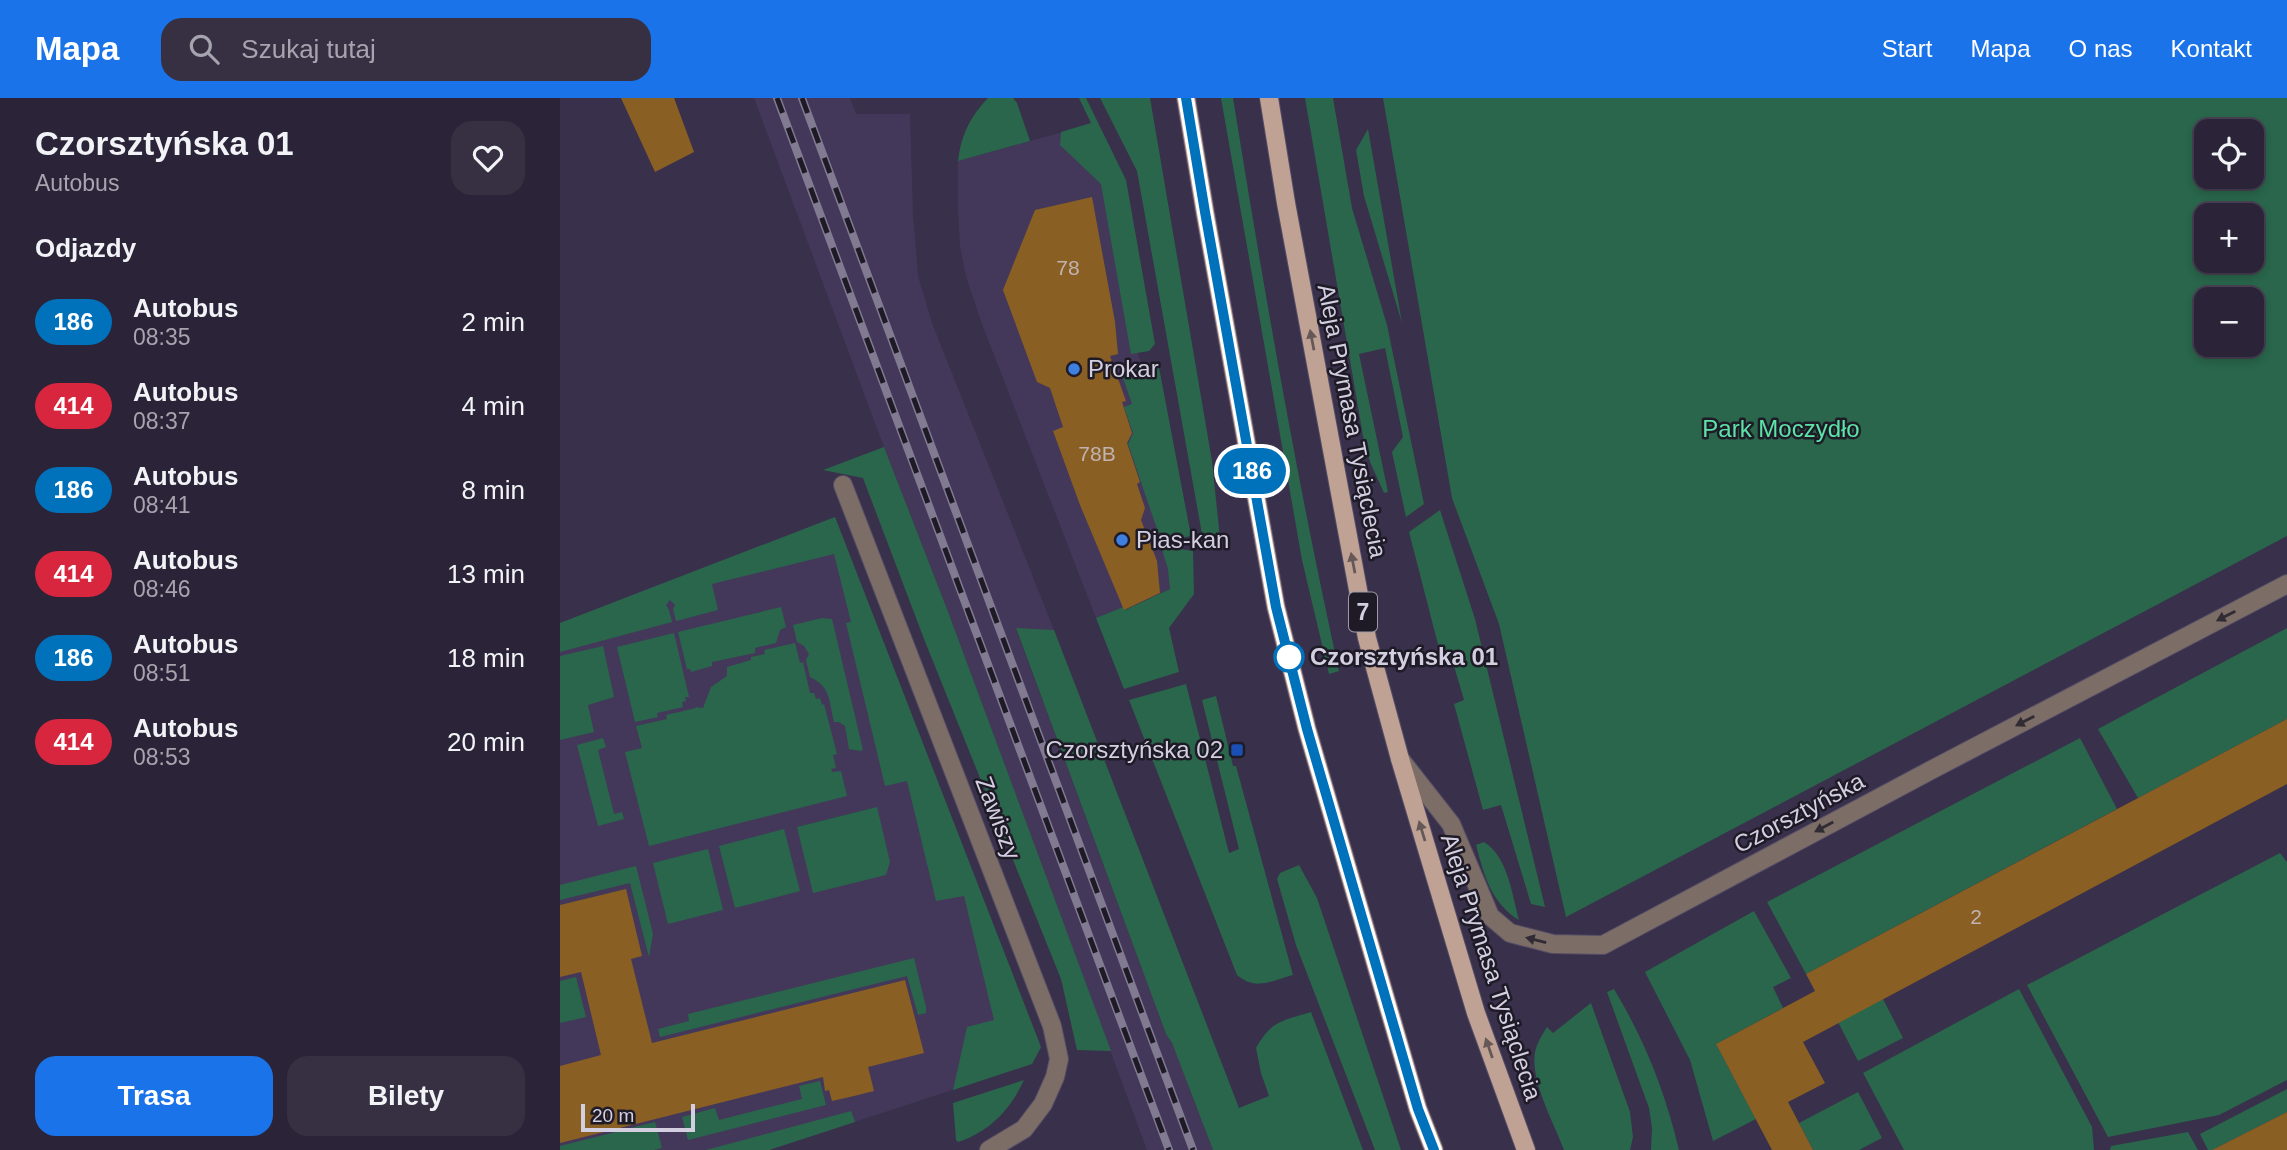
<!DOCTYPE html>
<html lang="pl">
<head>
<meta charset="utf-8">
<style>
	body { margin:0; font-family:Helvetica,sans-serif; background:#373043; color:#f1f3f6; height:100vh; display:flex; flex-direction:column; font-size:26px; white-space:nowrap }
	* { box-sizing:border-box; margin:0 }
	p { font-size:23px; color:#a6a4ae }
	.icon { flex:none; width:38px; height:38px; fill:none; stroke:currentColor; stroke-width:2; stroke-linecap:round; stroke-linejoin:round }
	.map { position:relative; flex:1; overflow:hidden }
	.side { display:flex; flex-direction:column; background:#2b2438; width:560px }
	.side>* { flex:none }
	.badge { padding:0 14px; border-radius:23px; font-size:24px; line-height:46px }
	.tools { position:absolute; left:1634px; top:21px; display:grid; gap:14px }
	.tools a { display:grid; place-items:center; width:70px; height:70px; border-radius:14px; background:#2b2438; box-shadow:0 4px 10px #0003,0 0 0 2px #474153; font-size:35px }
	.scale { position:absolute; left:21px; bottom:18px; width:114px; box-sizing:border-box; padding-left:7px; border:4px solid #d3cfe0; border-top:0; font-size:19px; line-height:24px; white-space:nowrap; color:#d3cfe0; -webkit-text-stroke:5px #1e1b27; paint-order:stroke }
	.map>.badge { position:absolute; translate:-50% -50%; box-shadow:0 0 0 4px #fff }
	h2 { padding:0 35px; font-size:26px; line-height:63px }
	.round { display:grid; place-items:center; flex:none; width:74px; height:74px; border-radius:21px; background:#373043 }
	.head { display:flex; align-items:center; justify-content:space-between; height:119px; padding:0 35px }
	h1 { font-size:33px; font-weight:600; line-height:52px }
	.cta { display:flex; gap:14px; margin-top:auto; padding:14px 35px }
	.cta a { flex:1; height:80px; border-radius:21px; background:#1a73e8; color:#fff; font-size:28px; font-weight:600; line-height:80px; text-align:center }
	.cta a+a { background:#373043; color:#f1f3f6 }
	ul { padding:0; list-style:none }
	li { display:flex; align-items:center; gap:21px; height:84px; padding:0 35px }
	li div { flex:1 }
	li b { display:block; font-size:26px }
	li em { font-style:normal }
	li .badge { min-width:77px; font-weight:700; text-align:center }
	header { display:flex; align-items:center; gap:42px; box-sizing:border-box; height:98px; padding:0 35px; background:#1a73e8; color:#fff }
	header strong { font-size:33px }
	nav { display:flex; gap:38px; margin-inline-start:auto; font-size:24px }
	.search { width:490px; height:63px; background:#373043; display:flex; align-items:center; gap:18px; box-sizing:border-box; padding:0 24px; border-radius:21px; color:#a6a4ae; font-size:26px }
	main { display:flex; flex:1; min-height:0 }
	.map>svg:first-child { display:block }
</style>
</head>
<body>
<header>
<strong>Mapa</strong>
<div class="search"><svg class="icon" aria-label="search" viewBox="0 0 24 24"><circle cx="10" cy="10" r="6"/><path d="M15 15l6 6"/></svg>Szukaj tutaj</div>
<nav><a>Start</a><a>Mapa</a><a>O nas</a><a>Kontakt</a></nav>
</header>
<main>
<section class="side">
<div class="head"><div><h1>Czorsztyńska 01</h1><p>Autobus</p></div><a class="round"><svg class="icon" aria-label="heart" viewBox="0 0 24 24"><path d="M12 20l-8-8c-3-5 5-10 8-4 3-6 11-1 8 4z"/></svg></a></div>
<h2>Odjazdy</h2>
<ul>
<li><span class="badge" style="background:#0072bc;color:#fff">186</span><div><b>Autobus</b><p>08:35</p></div><em>2 min</em></li>
<li><span class="badge" style="background:#d7263d;color:#fff">414</span><div><b>Autobus</b><p>08:37</p></div><em>4 min</em></li>
<li><span class="badge" style="background:#0072bc;color:#fff">186</span><div><b>Autobus</b><p>08:41</p></div><em>8 min</em></li>
<li><span class="badge" style="background:#d7263d;color:#fff">414</span><div><b>Autobus</b><p>08:46</p></div><em>13 min</em></li>
<li><span class="badge" style="background:#0072bc;color:#fff">186</span><div><b>Autobus</b><p>08:51</p></div><em>18 min</em></li>
<li><span class="badge" style="background:#d7263d;color:#fff">414</span><div><b>Autobus</b><p>08:53</p></div><em>20 min</em></li>
</ul>
<div class="cta"><a>Trasa</a><a>Bilety</a></div>
</section>
<div class="map">
<svg width="1727" height="1052" viewBox="0 0 1727 1052">
	<rect width="100%" height="100%" fill="#39304b"/>
	<g fill="#43385a">
		<polygon points="194,0 290,0 296,16 350,16 353,118 358,178 372,225 496,537 456,531 606,936 612,945 653,1052 587,1052 387,511 324,349"/>
		<polygon points="532,26 578,255 619,410 614,489 564,512 563,509 536,520 422,226 406,178 400,148 398,109 398,63"/>
		<polygon points="275,419 481,949 472,966 209,1052 0,1052 0,525"/>
	</g>
	<g fill="#29664b" fill-rule="evenodd">
		<path d="M428,0H453L457,5L470,43L398,63C401,37 410,19 428,0Z"/>
		<polygon points="519,0 526,0 566,82 595,246 589,253 571,256 541,86 500,47 501,34 531,25"/>
		<polygon points="540,0 590,0 652,363 660,440 646,442 642,436 577,73"/>
		<path d="M661,0H673C704,192 737,383 779,573L769,576L742,462Z"/>
		<polygon points="745,0 773,0 792,110 827,227 864,406 846,419 832,354 843,339 825,250 799,256 828,394 824,395 810,364 803,338"/>
		<path d="M823,0H1727V438L1006,819L939,526L892,400ZM1647,33H1692V79H1647ZM1647,117H1692V163H1647ZM1647,201H1692V247H1647Z"/>
		<polygon points="808,31 842,225 804,98 796,52"/>
		<polygon points="598,264 631,438 617,441 598,434 568,346 573,335 564,309 572,306 561,274 581,266"/>
		<polygon points="324,349 387,511 551,953 517,952 501,881 364,541 303,380 263,372"/>
		<polygon points="880,412 915,521 985,809 971,806 941,707 923,712 894,606 904,602 892,561 882,562 849,434"/>
		<polygon points="275,419 481,949 472,966 393,992 407,929 434,922 404,798 376,803 347,683 325,688 286,525 291,524 274,456 152,486 158,512 116,523 113,511 115,507 110,502 106,507 109,512 112,524 0,554 0,525"/>
		<polygon points="601,448 633,453 634,496 609,530 619,574 564,591 536,520 563,509 565,512 610,491 608,471"/>
		<polygon points="221,509 226,529 220,532 216,545 195,550 195,555 152,564 152,568 131,574 130,571 127,571 118,534"/>
		<path d="M262,520L272,521L303,652L300,653L289,651L285,628L279,624H274C269,603 271,589 250,579L246,562L249,556L244,548L237,544L233,527Z"/>
		<path d="M456,530L494,532L679,1010L709,998L701,975L696,950C712,922 722,923 751,914L803,1052H653L612,945L606,936Z"/>
		<polygon points="1727,530 1727,621 1578,700 1538,631"/>
		<polygon points="114,535 129,599 125,599 126,603 122,604 123,609 97,615 98,619 75,624 57,549"/>
		<polygon points="235,545 240,565 243,564 250,595 254,595 256,601 260,600 262,607 264,606 277,656 273,657 276,670 271,671 272,674 281,673 287,698 89,748 65,654 82,650 76,628 107,621 106,617 136,610 135,609 143,610 151,589 167,578 167,569 191,562 191,559 205,556 204,552"/>
		<polygon points="43,548 54,599 28,607 34,634 0,642 0,558"/>
		<path d="M626,586L669,755L679,751L642,602L656,598L673,668H676L733,877C710,883 696,893 677,877L569,602Z"/>
		<polygon points="43,640 46,649 38,652 54,716 62,714 64,721 38,728 17,647"/>
		<polygon points="1520,640 1557,711 1246,876 1207,804"/>
		<polygon points="317,709 330,764 326,777 253,795 237,729"/>
		<polygon points="224,731 240,793 175,810 159,748"/>
		<path d="M924,744C948,759 952,796 959,822C931,805 924,777 916,747Z"/>
		<polygon points="148,751 163,812 108,826 93,765"/>
		<polygon points="1720,755 1727,764 1727,982 1659,1017 1548,1039 1467,887"/>
		<polygon points="739,767 757,800 841,1052 815,1052 736,847 717,781 720,775"/>
		<polygon points="76,768 93,836 89,859 70,785 0,802 0,787"/>
		<polygon points="1194,813 1231,880 1213,889 1223,910 1156,946 1196,1021 1153,1043 1130,962 1085,874"/>
		<polygon points="354,860 366,909 366,915 358,917 347,878 100,939 98,931 129,923 128,916"/>
		<polygon points="16,879 26,919 0,925 0,883"/>
		<path d="M1054,891C1085,943 1105,993 1119,1052H1091L1092,1030L1089,1010L1047,894Z"/>
		<polygon points="1459,891 1532,1029 1534,1052 1344,1052 1303,975"/>
		<polygon points="1323,901 1343,940 1298,963 1278,924"/>
		<path d="M1031,905L1070,1014L1073,1039L1070,1052H1004C994,1025 970,983 975,954C977,945 982,937 987,929L993,935Z"/>
		<path d="M464,982C450,1012 430,1033 398,1044L396,1042L393,1005Z"/>
		<polygon points="260,983 266,1007 128,1042 122,1019 155,1010 159,1022 242,1001 239,988"/>
		<polygon points="1727,991 1727,1014 1652,1052 1648,1052 1640,1036"/>
		<polygon points="1298,994 1322,1040 1299,1052 1253,1052 1239,1025"/>
		<polygon points="291,1013 295,1024 209,1052 146,1052"/>
		<polygon points="95,1024 102,1050 94,1052 0,1052 0,1048"/>
		<polygon points="1628,1034 1638,1052 1550,1052 1551,1048"/>
	</g>
	<g fill="#8a5f23">
		<polygon points="61,0 114,0 134,54 95,74"/>
		<polygon points="532,99 555,224 558,256 550,258 566,303 562,304 572,335 567,345 580,384 577,386 585,410 581,422 597,463 600,495 564,512 520,407 493,333 503,329 490,290 477,284 443,192 475,112"/>
		<polygon points="1727,621 1727,686 1243,944 1265,985 1228,1004 1253,1052 1212,1052 1156,946 1255,893 1246,876"/>
		<polygon points="66,791 82,858 71,861 92,945 345,882 364,955 308,969 314,993 294,998 272,1003 269,992 265,993 263,979 0,1045 0,968 41,957 21,874 0,879 0,807"/>
		<polygon points="1727,1014 1727,1052 1652,1052"/>
	</g>
	<g fill="none" stroke-linecap="round" stroke-linejoin="round">
		<defs>
			<g id="minor">
				<polyline points="283,387 492,928 499,961 495,979 483,1006 464,1031 429,1052"/>
				<polyline points="840,661 891,726 930,818 950,835 993,846 1043,847 1375,670 1727,486"/>
			</g>
			<g id="major">
				<polyline points="626,0 645,114 716,509 747,631 858,1011 874,1052"/>
				<polyline points="709,0 726,105 807,540 840,661 916,915 966,1052"/>
			</g>
		</defs>
		<use href="#minor" stroke="#554d66" stroke-width="20"/>
		<use href="#major" stroke="#554d66" stroke-width="20"/>
		<use href="#minor" stroke="#7c6d66" stroke-width="18"/>
		<use href="#major" stroke="#c0a294" stroke-width="18"/>
		<defs>
			<g id="rail">
				<polyline points="217,0 609,1052"/>
				<polyline points="242,0 633,1052"/>
			</g>
		</defs>
		<use href="#rail" stroke="#817a91" stroke-width="8"/>
		<use href="#rail" stroke="#1e1b27" stroke-width="5" stroke-dasharray="16" stroke-linecap="butt"/>
	</g>
	<defs><path id="oneway-solid" d="M-6-.8H1V-3.2L6.5 0L1 3.2V.8H-6Z" transform="scale(1.75)"/></defs>
	<g fill="#675858">
		<use href="#oneway-solid" transform="translate(752 242) rotate(-101)"/>
		<use href="#oneway-solid" transform="translate(793 465) rotate(-101)"/>
		<use href="#oneway-solid" transform="translate(862 733) rotate(-107)"/>
		<use href="#oneway-solid" transform="translate(929 950) rotate(-109)"/>
	</g>
	<g fill="#312b34">
		<use href="#oneway-solid" transform="translate(1666 518) rotate(153)"/>
		<use href="#oneway-solid" transform="translate(1465 623) rotate(153)"/>
		<use href="#oneway-solid" transform="translate(1264 729) rotate(152)"/>
		<use href="#oneway-solid" transform="translate(976 842) rotate(-166)"/>
	</g>
	<g fill="none" stroke-linecap="round" stroke-linejoin="round">
		<defs>
			<polyline id="line" points="626,0 645,114 716,509 747,631 858,1011 874,1052"/>
		</defs>
		<use href="#line" stroke="#fff" stroke-width="16"/>
		<use href="#line" stroke="#0072bc" stroke-width="10"/>
	</g>
	<g fill="#3f7fe0" stroke="#1e1b27" stroke-width="2.5">
		<circle cx="514" cy="271" r="7"/>
		<circle cx="562" cy="442" r="7"/>
	</g>
	<circle fill="#fff" stroke="#0072bc" stroke-width="3.5" cx="729" cy="559" r="14"/>
	<rect fill="#1a4fb4" stroke="#1e1b27" stroke-width="2.5" x="670" y="645" width="14" height="14" rx="3.5"/>
	<g text-anchor="middle" stroke-width="5" stroke-linejoin="round" paint-order="stroke">
		<g font-size="21" fill="#c1b3b1">
			<text x="508" y="177">78</text>
			<text x="537" y="363">78B</text>
			<text x="1416" y="826">2</text>
		</g>
		<rect fill="#1e1b27" stroke="#9d99a8" stroke-width="2" x="789" y="494.5" width="28" height="39" rx="5"/>
		<g font-size="23" font-weight="bold" fill="#d3cfe0">
			<text x="803" y="522">7</text>
		</g>
		<g font-size="24" fill="#d3cfe0" stroke="#1e1b27" text-anchor="start">
			<text x="528" y="279">Prokar</text>
			<text x="576" y="450">Pias-kan</text>
			<text x="663" y="660" text-anchor="end">Czorsztyńska 02</text>
		</g>
		<g font-size="24" fill="#d3cfe0" stroke="#1e1b27">
			<text transform="translate(792 323) rotate(79)" y="8">Aleja Prymasa Tysiąclecia</text>
			<text transform="translate(1239 715) rotate(-28)" y="8">Czorsztyńska</text>
			<text transform="translate(438 720) rotate(69)" y="8">Zawiszy</text>
			<text transform="translate(931 869) rotate(72)" y="8">Aleja Prymasa Tysiąclecia</text>
		</g>
		<g font-size="24" fill="#5be3a8" stroke="#1e1b27">
			<text x="1221" y="339">Park Moczydło</text>
		</g>
		<g font-size="24" font-weight="bold" fill="#d3cfe0" stroke="#1e1b27" text-anchor="start">
			<text x="750" y="567">Czorsztyńska 01</text>
		</g>
	</g>
</svg>
<div class="tools">
<a><svg class="icon" aria-label="locate" viewBox="0 0 24 24"><circle cx="12" cy="12" r="6"/><path d="M12 2v4M12 18v4M2 12h4M18 12h4"/></svg></a>
<a>+</a>
<a>−</a>
</div>
<div class="scale">20 m</div>
<b class="badge" style="left:692px;top:373px;background:#0072bc;color:#fff">186</b>
</div>
</main>
</body>
</html>
